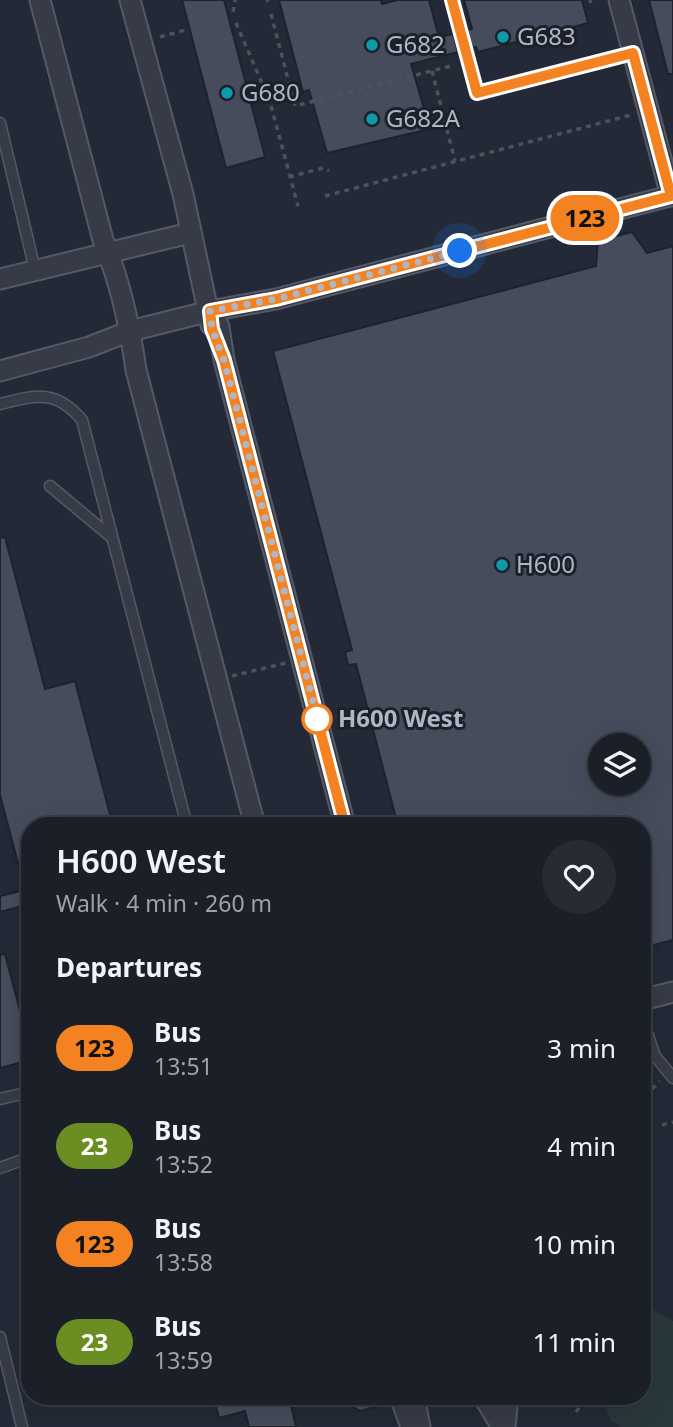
<!DOCTYPE html>
<html lang="en">
<head>
<meta charset="utf-8">
<style>
	body { margin:0; font-family:"Noto Sans",sans-serif; background:#272c34; color:#f1f3f6; height:100vh; display:flex; flex-direction:column; font-size:26px; white-space:nowrap }
	* { box-sizing:border-box; margin:0 }
	p { font-size:23px; color:#9fa2a8 }
	.icon { flex:none; width:38px; height:38px; fill:none; stroke:currentColor; stroke-width:2; stroke-linecap:round; stroke-linejoin:round }
	.map { position:relative; flex:1; overflow:hidden }
	.sheet { position:absolute; left:21px; top:817px; width:630px; height:588px; display:flex; flex-direction:column; background:#1a1f28; border-radius:28px; box-shadow:0 7px 28px #0002,0 0 0 2px #383d45 }
	.sheet>* { flex:none }
	.badge { padding:0 14px; border-radius:23px; font-size:24px; line-height:46px }
	.controls { position:absolute; left:588px; top:733px; display:grid; gap:14px }
	.controls a { display:grid; place-items:center; width:63px; height:63px; border-radius:50%; background:#1a1f28; box-shadow:0 7px 28px #0002,0 0 0 2px #383d45; font-size:35px }
	.you { position:absolute; width:35px; height:35px; margin:-18px; border:5px solid #fff; border-radius:50%; background:#1a73e8; box-shadow:0 0 0 10px #1a73e833 }
	.map>.badge { position:absolute; translate:-50% -50%; box-shadow:0 0 0 4px #fff }
	h2 { padding:0 35px; font-size:26px; line-height:63px }
	.round { display:grid; place-items:center; flex:none; width:74px; height:74px; border-radius:37px; background:#272c34 }
	.summary { display:flex; align-items:center; justify-content:space-between; height:119px; padding:0 35px }
	h1 { font-size:33px; font-weight:600; line-height:52px }
	ul { padding:0; list-style:none }
	li { display:flex; align-items:center; gap:21px; height:98px; padding:0 35px }
	li div { flex:1 }
	li b { display:block; font-size:26px }
	li em { font-style:normal }
	li .badge { min-width:77px; font-weight:700; text-align:center }
	.map>svg:first-child { display:block }
</style>
</head>
<body>
<div class="map">
<svg width="673" height="1427" viewBox="0 0 673 1427">
	<rect width="100%" height="100%" fill="#232936"/>
	<polygon fill="#29383b" points="642,1303 673,1321 673,1427 622,1427 611,1421 602,1397 642,1396"/>
	<g fill="#474c5c" stroke="#1e222d" stroke-width="2" fill-rule="evenodd">
		<polygon points="182,0 224,0 265,157 226,168"/>
		<polygon points="279,0 381,0 382,4 397,0 429,0 439,37 453,34 458,52 411,64 430,129 327,153 309,90 303,92"/>
		<polygon points="464,0 582,0 588,23 478,52 476,47 472,48 467,30 472,29"/>
		<polygon points="649,0 673,0 673,74 668,74"/>
		<path d="M632,232L647,253L673,246V940L642,948V826H398L356,664L348,665L345,652L352,650L273,351L596,266L598,241ZM600,746H639V784H600Z"/>
		<polygon points="5,537 45,689 75,681 113,826 30,826 30,904 0,912 0,896 25,890 0,795 0,538"/>
		<polygon points="5,954 30,1049 30,1060 0,1068 0,955"/>
		<polygon points="227,1396 289,1396 296,1427 249,1427 245,1411 219,1418 214,1400"/>
		<polygon points="335,1396 388,1396 389,1403 360,1411"/>
	</g>
	<g fill="none" stroke-linecap="round" stroke-linejoin="round">
		<defs>
			<g id="service">
				<polyline points="452,0 476,93 633,53"/>
				<polyline points="0,123 35,270"/>
				<path d="M0,404C36,395 56,389 82,420L187,826"/>
				<polyline points="50,486 110,536"/>
				<polyline points="642,1018 655,1056 673,1078"/>
				<polyline points="0,1099 30,1092"/>
				<polyline points="0,1168 30,1157"/>
				<polyline points="0,1337 22,1427"/>
			</g>
			<g id="minor">
				<path d="M40,0L103,240C120,281 130,327 136,370L255,826"/>
				<polyline points="130,0 183,194 211,325"/>
				<polyline points="619,0 671,196"/>
				<polyline points="0,279 190,233"/>
				<polyline points="210,311 219,327 224,360 345,826"/>
				<polyline points="0,371 89,347 130,331 210,311 276,299 673,195"/>
				<polyline points="642,1000 673,992"/>
				<polyline points="400,1396 411,1427"/>
				<polyline points="414,1396 420,1427"/>
				<polyline points="483,1396 502,1427"/>
				<polyline points="505,1427 508,1396"/>
			</g>
		</defs>
		<use href="#service" stroke="#545964" stroke-width="13"/>
		<use href="#minor" stroke="#545964" stroke-width="23"/>
		<g stroke="#475458" stroke-width="3.5" stroke-dasharray="5 5" stroke-linecap="butt">
			<polyline points="267,0 268,2"/>
			<polyline points="590,0 591,3"/>
			<polyline points="233,12 235,0"/>
			<polyline points="271,14 295,106 455,65"/>
			<polyline points="236,23 270,102 298,206"/>
			<polyline points="160,37 189,29"/>
			<polyline points="432,71 455,161"/>
			<polyline points="289,177 323,168 329,171"/>
			<polyline points="325,196 631,115"/>
			<polyline points="232,676 286,663"/>
			<polyline points="645,1096 660,1081"/>
			<polyline points="662,1125 673,1122"/>
			<polyline points="576,1412 587,1396"/>
		</g>
		<use href="#service" stroke="#373b47" stroke-width="10"/>
		<use href="#minor" stroke="#373b47" stroke-width="19"/>
	</g>
	<g fill="none" stroke-linecap="round" stroke-linejoin="round">
		<defs>
			<polyline id="line" points="345,826 224,360 212,329 210,311 276,299 671,196 633,53 477,93 452,0"/>
		</defs>
		<use href="#line" stroke="#fff" stroke-width="16"/>
		<use href="#line" stroke="#f58220" stroke-width="10"/>
		<polyline stroke="#b1b6c3" stroke-width="7" stroke-dasharray="0 12.6" points="317,719 320,728 224,360 212,329 210,311 276,299 460,251"/>
	</g>
	<g fill="#0f9aa8" stroke="#1c202b" stroke-width="2.5">
		<circle cx="503" cy="37" r="7"/>
		<circle cx="372" cy="45" r="7"/>
		<circle cx="227" cy="93" r="7"/>
		<circle cx="372" cy="119" r="7"/>
		<circle cx="502" cy="565" r="7"/>
	</g>
	<circle fill="#fff" stroke="#f58220" stroke-width="3.5" cx="317" cy="719" r="14"/>
	<g text-anchor="middle" stroke-width="6" stroke-linejoin="round" paint-order="stroke">
		<g font-size="24" fill="#b1b6c3" stroke="#1c202b" text-anchor="start">
			<text x="517" y="45">G683</text>
			<text x="386" y="53">G682</text>
			<text x="241" y="101">G680</text>
			<text x="386" y="127">G682A</text>
			<text x="516" y="573">H600</text>
		</g>
		<g font-size="24" font-weight="bold" fill="#b1b6c3" stroke="#1c202b" text-anchor="start">
			<text x="338" y="727">H600 West</text>
		</g>
	</g>
</svg>
<div class="controls">
<a><svg class="icon" aria-label="layers" viewBox="0 0 24 24"><path d="M12 4l9 5-9 5-9-5zM3 14l9 5 9-5"/></svg></a>
</div>
<div class="you" style="left:460px;top:251px"></div>
<b class="badge" style="left:585px;top:218px;background:#f58220;color:#111">123</b>
<section class="sheet">
<div class="summary"><div><h1>H600 West</h1><p>Walk · 4 min · 260 m</p></div><a class="round"><svg class="icon" aria-label="heart" viewBox="0 0 24 24"><path d="M12 20l-8-8c-3-5 5-10 8-4 3-6 11-1 8 4z"/></svg></a></div>
<h2>Departures</h2>
<ul>
<li><span class="badge" style="background:#f58220;color:#111">123</span><div><b>Bus</b><p>13:51</p></div><em>3 min</em></li>
<li><span class="badge" style="background:#6b8e23;color:#fff">23</span><div><b>Bus</b><p>13:52</p></div><em>4 min</em></li>
<li><span class="badge" style="background:#f58220;color:#111">123</span><div><b>Bus</b><p>13:58</p></div><em>10 min</em></li>
<li><span class="badge" style="background:#6b8e23;color:#fff">23</span><div><b>Bus</b><p>13:59</p></div><em>11 min</em></li>
</ul>
</section>
</div>
</body>
</html>
